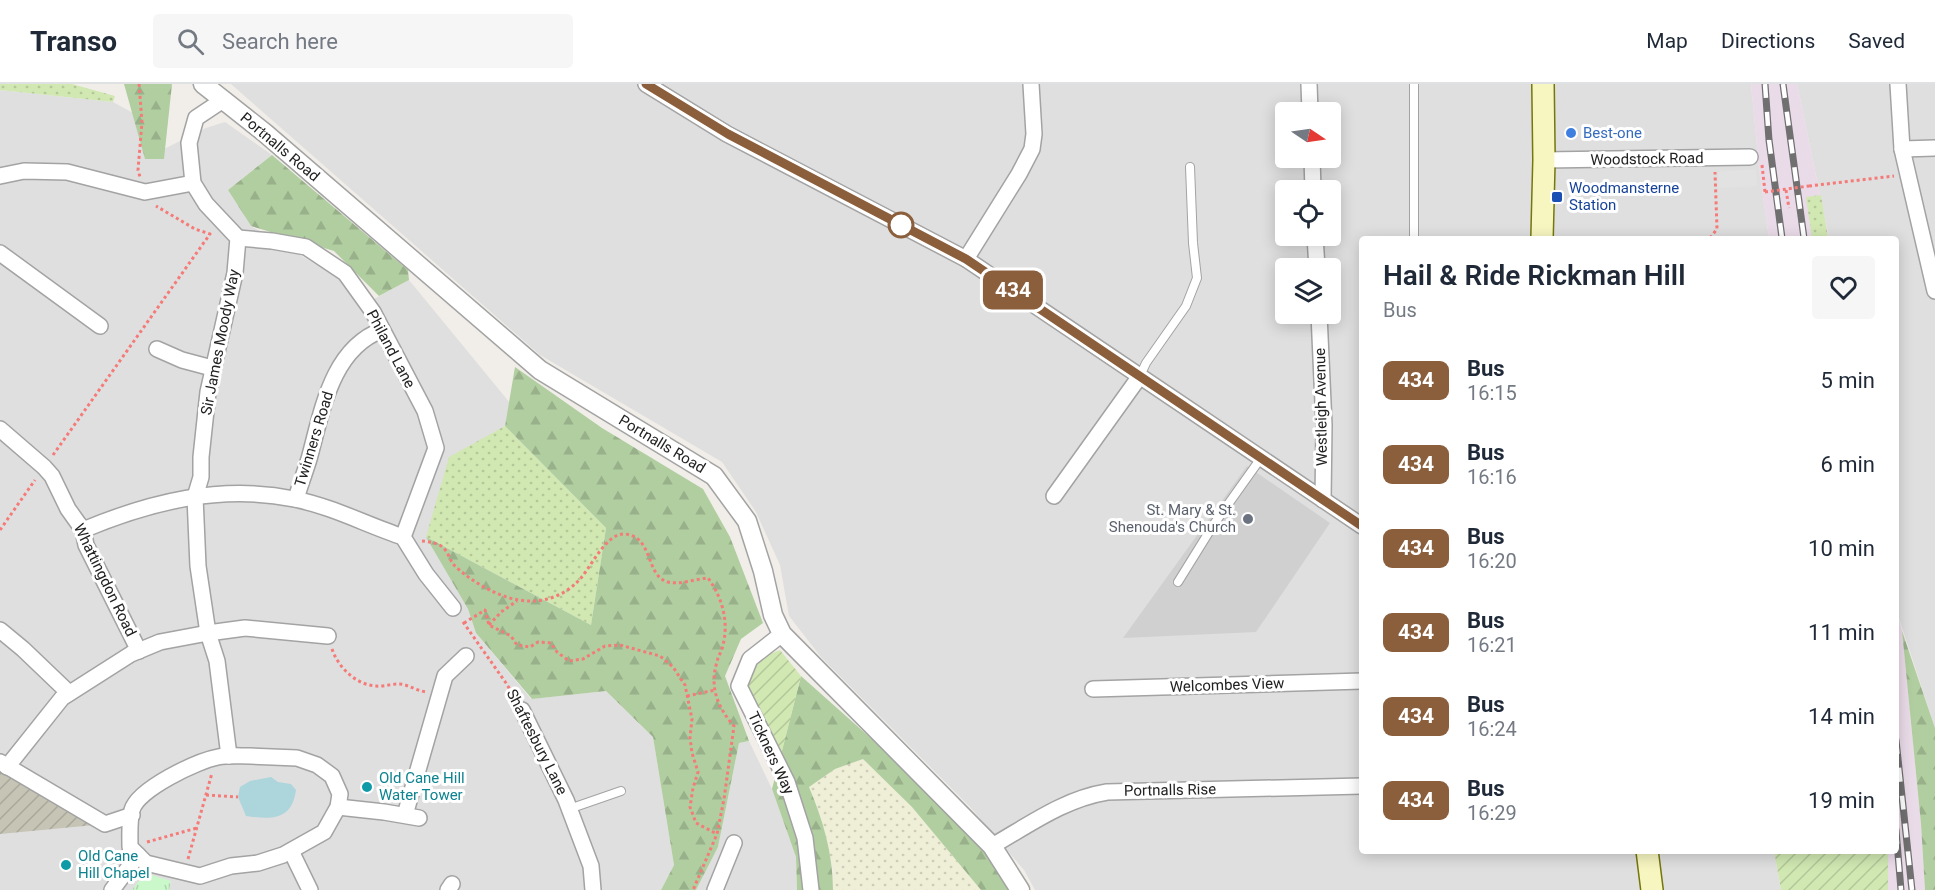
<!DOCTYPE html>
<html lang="en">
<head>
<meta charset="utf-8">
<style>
	body { margin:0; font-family:Roboto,sans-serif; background:#f6f6f7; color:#1f2937; height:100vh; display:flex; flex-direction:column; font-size:22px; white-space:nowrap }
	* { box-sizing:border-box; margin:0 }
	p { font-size:20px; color:#747a83 }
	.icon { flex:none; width:33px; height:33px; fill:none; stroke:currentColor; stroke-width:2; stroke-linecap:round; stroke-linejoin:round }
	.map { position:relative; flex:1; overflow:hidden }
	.drawer { position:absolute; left:1359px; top:152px; width:540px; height:618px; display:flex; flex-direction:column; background:#fff; border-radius:6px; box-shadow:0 3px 15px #0003 }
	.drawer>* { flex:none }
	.badge { padding:0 12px; border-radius:9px; font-size:21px; line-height:39px }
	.needle { width:39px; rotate:103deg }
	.tools { position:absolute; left:1275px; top:18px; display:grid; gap:12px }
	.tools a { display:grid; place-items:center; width:66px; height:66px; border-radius:6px; background:#fff; box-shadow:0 3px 15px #0003; font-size:30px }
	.map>.badge { position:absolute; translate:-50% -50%; box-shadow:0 0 0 3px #fff }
	.round { display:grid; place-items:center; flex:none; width:63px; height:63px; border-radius:6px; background:#f6f6f7 }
	.overview { display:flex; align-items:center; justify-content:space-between; height:102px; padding:0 24px }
	h1 { font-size:28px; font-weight:600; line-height:45px }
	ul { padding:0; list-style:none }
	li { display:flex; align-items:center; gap:18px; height:84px; padding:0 24px }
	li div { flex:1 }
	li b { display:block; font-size:22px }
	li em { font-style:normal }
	li .badge { min-width:66px; font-weight:700; text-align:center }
	header { display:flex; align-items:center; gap:36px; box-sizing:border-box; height:84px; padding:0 30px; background:#fff; border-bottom:2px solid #e0e1e3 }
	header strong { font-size:28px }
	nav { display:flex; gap:33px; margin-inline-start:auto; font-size:21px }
	.search { width:420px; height:54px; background:#f6f6f7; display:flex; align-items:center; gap:15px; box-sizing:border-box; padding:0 21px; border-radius:6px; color:#747a83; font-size:22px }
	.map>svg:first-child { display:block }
</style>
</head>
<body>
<header>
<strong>Transo</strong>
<div class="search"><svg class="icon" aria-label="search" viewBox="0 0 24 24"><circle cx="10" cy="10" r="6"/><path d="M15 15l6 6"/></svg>Search here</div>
<nav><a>Map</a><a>Directions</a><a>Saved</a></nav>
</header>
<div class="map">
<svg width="1935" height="806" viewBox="0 0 1935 806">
	<defs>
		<pattern id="construction-furrows" width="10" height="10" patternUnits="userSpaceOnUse" patternTransform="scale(1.5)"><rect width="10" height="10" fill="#c6c4b5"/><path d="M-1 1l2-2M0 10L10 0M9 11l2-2" fill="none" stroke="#aaa89b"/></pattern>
		<pattern id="farmland-dots" width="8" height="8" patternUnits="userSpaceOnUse" patternTransform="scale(1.5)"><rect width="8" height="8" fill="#efeed6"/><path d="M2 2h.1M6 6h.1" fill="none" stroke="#cdccb7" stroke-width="1.8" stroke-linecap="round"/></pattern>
		<pattern id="grass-dots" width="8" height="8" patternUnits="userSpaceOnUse" patternTransform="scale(1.5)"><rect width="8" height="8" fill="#d1e8b2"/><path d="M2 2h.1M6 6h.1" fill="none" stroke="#b3c799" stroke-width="1.8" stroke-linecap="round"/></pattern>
		<pattern id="forest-firs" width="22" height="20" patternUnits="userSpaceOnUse" patternTransform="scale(1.5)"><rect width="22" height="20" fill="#b1cea0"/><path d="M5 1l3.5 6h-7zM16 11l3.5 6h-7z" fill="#98b18a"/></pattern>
		<pattern id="park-tufts" width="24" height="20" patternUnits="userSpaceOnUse" patternTransform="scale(1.5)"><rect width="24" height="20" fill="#caf8ca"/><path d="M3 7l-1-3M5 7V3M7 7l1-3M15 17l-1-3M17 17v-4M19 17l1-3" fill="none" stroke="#add4ad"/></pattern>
		<pattern id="garden-furrows" width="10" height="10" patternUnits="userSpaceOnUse" patternTransform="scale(1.5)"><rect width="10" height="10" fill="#d1e8b2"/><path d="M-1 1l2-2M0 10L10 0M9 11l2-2" fill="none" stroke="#b3c799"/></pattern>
	</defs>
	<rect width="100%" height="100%" fill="#f1eee9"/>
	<g fill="#e0dfdf" fill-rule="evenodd">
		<path d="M231,0H1751L1760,91L1769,154H1362V766L1774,767L1781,806H1035L1024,786L970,723L821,573L789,532L780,481L756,428L722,378L540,271ZM1286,28H1330V74H1286ZM1286,106H1330V152H1286ZM1286,184H1330V230H1286Z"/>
		<polygon points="1797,0 1935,0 1935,644 1896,525 1896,154 1829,154"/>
		<polygon points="0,6 113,18 133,29 146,74 206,44 225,38 272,71 228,106 251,142 374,215 409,196 510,319 505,342 461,389 468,525 476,549 531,615 606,607 653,653 674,781 661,806 0,806"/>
		<polygon points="749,657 772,705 796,773 797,806 696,806 718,763 739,659"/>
	</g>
	<polygon fill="#d0d0d0" points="1247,382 1330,439 1256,548 1123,554"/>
	<g fill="#eadbe8">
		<polygon points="1751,0 1797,0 1829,154 1769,154 1760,92"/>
		<polygon points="1896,525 1902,547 1921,740 1925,806 1888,806 1888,767 1896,766"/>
	</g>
	<polygon fill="url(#construction-furrows)" points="0,678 105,740 0,750"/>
	<polygon fill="url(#farmland-dots)" points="863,675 912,723 981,806 833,806 833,784 820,730 809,703 835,685"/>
	<g fill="url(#grass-dots)">
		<polygon points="0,0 72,0 115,12 113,18 0,6"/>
		<polygon points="1821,111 1828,154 1812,154 1806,113"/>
		<polygon points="505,342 606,444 591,541 426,453 449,373"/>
	</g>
	<g fill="url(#forest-firs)">
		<polygon points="124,0 172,0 164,75 145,75"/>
		<polygon points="272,71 408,186 409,196 379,212 334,167 251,142 228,106"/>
		<polygon points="515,283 602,344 703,405 730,453 763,539 741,555 725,592 749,657 739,659 718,763 696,806 661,806 674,781 653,653 606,607 532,615 476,549 468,525 426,453 591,541 606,444 505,342"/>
		<polygon points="1902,547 1935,644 1935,806 1925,806 1921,740"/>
		<path d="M801,592L992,762L1019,806H981L912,723L863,675L835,685L809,703C823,736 833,770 833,806H797L796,773L772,705Z"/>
	</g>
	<polygon fill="url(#park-tufts)" points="145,789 171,797 169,806 132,806"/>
	<g fill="url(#garden-furrows)">
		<polygon points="780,566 801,592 780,675 746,602 754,576"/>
		<polygon points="1774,767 1888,767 1888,806 1781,806"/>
	</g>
	<polygon fill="#e2e2e2" points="1756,85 1757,102 1719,104 1718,88"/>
	<path fill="#acd5dc" d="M271,693L278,698L291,700L296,706C292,736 272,736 246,732L238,713L240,703L250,697Z"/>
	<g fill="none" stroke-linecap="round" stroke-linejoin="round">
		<defs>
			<g id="service">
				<polyline points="1414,0 1414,154"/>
				<polyline points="1140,292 1146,279 1186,222 1197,194 1193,159 1190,83"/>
				<polyline points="1178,498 1214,440 1261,374"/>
				<polyline points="569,725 621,707"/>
			</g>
			<g id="minor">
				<polyline points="646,0 727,50 966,175 1362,442"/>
				<polyline points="1309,0 1310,28"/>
				<polyline points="1898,0 1902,65 1935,207"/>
				<polyline points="223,16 196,34 189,59 193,99 206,120 238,154 235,189 208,308 201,373 201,393 195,413 198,482 208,549 217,577 229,672"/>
				<polyline points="1902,65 1935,64"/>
				<polyline points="1312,74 1313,106"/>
				<polyline points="1544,76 1750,73"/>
				<polyline points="0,92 24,87 67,88 145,108 193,99"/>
				<polyline points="1315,152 1317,184"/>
				<polyline points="238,154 272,157 306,163 345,189 373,228 425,327 436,364 403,453 426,490 453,524"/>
				<polyline points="0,169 100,242"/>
				<polyline points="966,175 1019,90 1032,65 1034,50 1031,0"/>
				<polyline points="1319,230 1324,341 1323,416"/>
				<polyline points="157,265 182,276 212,284"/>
				<polyline points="0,345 44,383 52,392 68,425 83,446 86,461 139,567"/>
				<polyline points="1054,412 1140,292"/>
				<path d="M296,415C300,401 305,388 309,375C322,328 331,265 382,246"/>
				<path d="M83,446C150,418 221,400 294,415C331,422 367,441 403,453"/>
				<polyline points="0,546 23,565 69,609"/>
				<polyline points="782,550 750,575 739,602 787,698 805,754 811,806"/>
				<polyline points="1093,605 1362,597"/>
				<polyline points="522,626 566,716 591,782 593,806"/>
				<path d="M250,672L297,674L317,681L332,692L340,710L338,723L324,748L283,771L258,779L231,782L200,792L146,779L130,763C130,751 129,737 132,726C138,705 197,677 218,673C228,671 239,672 250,672Z"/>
				<polyline points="0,678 105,740 132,731"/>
				<polyline points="7,683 62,614 131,570 160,558 208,549 245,544 328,552"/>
				<polyline points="338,723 384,728 419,734"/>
				<polyline points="405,731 445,592 466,572"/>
				<path d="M992,762C1029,741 1064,715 1107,708L1362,702"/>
				<polyline points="291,767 310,806"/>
				<polyline points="112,806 138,771"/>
				<polyline points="448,806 452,800"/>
				<polyline points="715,806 734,759"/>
			</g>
			<polyline id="tertiary" points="203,0 265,49 540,286 714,392 747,437 763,487 773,531 782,550 992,762 1020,806"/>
			<g id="secondary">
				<polyline points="1542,154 1544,76 1543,0"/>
				<polyline points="1647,766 1652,806"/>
			</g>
		</defs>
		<use href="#service" stroke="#a3a3a3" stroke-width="10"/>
		<use href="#minor" stroke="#a3a3a3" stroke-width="18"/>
		<use href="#tertiary" stroke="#a3a3a3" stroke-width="21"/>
		<use href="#secondary" stroke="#74770b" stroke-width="24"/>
		<g stroke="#f47b78" stroke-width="3" stroke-dasharray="3 3" stroke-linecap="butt">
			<polyline points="139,0 142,38 138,86 140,93"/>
			<polyline points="1762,81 1765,108"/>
			<polyline points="1809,102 1894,92"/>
			<polyline points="1786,106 1789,124"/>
			<polyline points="1710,154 1717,145 1715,88"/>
			<polyline points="53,371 210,150 195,145 156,122"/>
			<polyline points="0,446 35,396"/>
			<path d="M422,457C431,458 441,459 446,467C450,473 451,479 456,483C476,501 506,518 533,517C547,517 565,510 575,500C590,488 604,449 625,450C654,453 645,492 668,498C680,501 695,495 708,494C722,513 729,537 723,561C722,567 718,572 717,578C709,603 718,624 734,642L724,715L717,750L693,806"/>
			<polyline points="463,538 506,599 515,614"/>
			<polyline points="464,539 485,526 489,541 511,552 517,561 530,563 538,558 551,559 557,568 569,577 583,575 605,562 620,561 660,572 673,583 685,601 692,635 690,654 692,669 698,688 693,704 690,723 696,739 717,750"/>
			<polyline points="489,541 501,528 517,517"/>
			<path d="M332,565C338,583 356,601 376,602C385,603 396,598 405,601C412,603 418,607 427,608"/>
			<polyline points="687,612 715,606"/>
			<polyline points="206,711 238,713"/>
			<polyline points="147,758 197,744"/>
			<polyline points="188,775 212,689"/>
		</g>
		<use href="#service" stroke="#fff" stroke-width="8"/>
		<use href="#minor" stroke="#fff" stroke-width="15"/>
		<use href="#tertiary" stroke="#fff" stroke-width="18"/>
		<use href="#secondary" stroke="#f7f6c1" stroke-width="21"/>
		<defs>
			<g id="rail">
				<polyline points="1765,0 1769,56 1782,154"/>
				<polyline points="1783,0 1804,154"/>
				<polyline points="1896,656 1912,806"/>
				<polyline points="1896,746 1901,806"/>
			</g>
		</defs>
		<use href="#rail" stroke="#707070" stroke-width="7"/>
		<use href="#rail" stroke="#fff" stroke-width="4.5" stroke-dasharray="14" stroke-linecap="butt"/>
		<polyline stroke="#f47b78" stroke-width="3" stroke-dasharray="3 3" stroke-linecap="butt" points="1765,108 1809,102"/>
	</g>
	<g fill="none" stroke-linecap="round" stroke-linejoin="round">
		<defs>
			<polyline id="line" points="646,0 728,50 966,175 1362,442"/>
		</defs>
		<use href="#line" stroke="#fff" stroke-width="14"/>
		<use href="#line" stroke="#8b5e3c" stroke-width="9"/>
	</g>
	<circle fill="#3f7fe0" stroke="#fff" stroke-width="2" cx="1571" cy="49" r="6"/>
	<rect fill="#1a4fb4" stroke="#fff" stroke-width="2" x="1551" y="107" width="12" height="12" rx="3"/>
	<circle fill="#fff" stroke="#8b5e3c" stroke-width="3" cx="901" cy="141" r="12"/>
	<circle fill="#6b7280" stroke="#fff" stroke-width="2" cx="1248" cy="435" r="6"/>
	<g fill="#0f9aa8" stroke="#fff" stroke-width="2">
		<circle cx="367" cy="703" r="6"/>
		<circle cx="66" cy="781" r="6"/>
	</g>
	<g text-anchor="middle" stroke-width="6" stroke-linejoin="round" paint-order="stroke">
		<g font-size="15" fill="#366cbe" stroke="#fff" text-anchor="start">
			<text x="1583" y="54">Best-one</text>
		</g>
		<g font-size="15" fill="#222" stroke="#fff">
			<text transform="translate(280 63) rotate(40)" y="5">Portnalls Road</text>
			<text transform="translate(1647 75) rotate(-1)" y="5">Woodstock Road</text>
			<text transform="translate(220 258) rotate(-79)" y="5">Sir James Moody Way</text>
			<text transform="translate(391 265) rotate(62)" y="5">Philand Lane</text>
			<text transform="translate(1321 323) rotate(-91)" y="5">Westleigh Avenue</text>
			<text transform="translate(314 355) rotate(-73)" y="5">Twinners Road</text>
			<text transform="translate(662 360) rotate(31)" y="5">Portnalls Road</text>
			<text transform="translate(105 496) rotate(64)" y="5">Whattingdon Road</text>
			<text transform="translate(1227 601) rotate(-2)" y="5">Welcombes View</text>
			<text transform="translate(537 658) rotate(63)" y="5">Shaftesbury Lane</text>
			<text transform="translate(771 669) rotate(65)" y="5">Tickners Way</text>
			<text transform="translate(1170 706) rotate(-1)" y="5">Portnalls Rise</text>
		</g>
		<g font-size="15" fill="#164399" stroke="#fff" text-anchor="start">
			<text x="1569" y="109">Woodmansterne<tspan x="1569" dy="17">Station</tspan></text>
		</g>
		<g font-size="15" fill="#5b616d" stroke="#fff" text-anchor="end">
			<text x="1236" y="431">St. Mary &amp; St.<tspan x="1236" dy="17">Shenouda's Church</tspan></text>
		</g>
		<g font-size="15" fill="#0d838f" stroke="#fff" text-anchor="start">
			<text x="379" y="699">Old Cane Hill<tspan x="379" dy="17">Water Tower</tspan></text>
			<text x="78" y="777">Old Cane<tspan x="78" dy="17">Hill Chapel</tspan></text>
		</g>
	</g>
</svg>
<div class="tools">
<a><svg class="needle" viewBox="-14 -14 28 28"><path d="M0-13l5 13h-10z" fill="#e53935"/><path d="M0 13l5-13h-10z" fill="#747a83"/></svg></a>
<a><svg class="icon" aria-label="locate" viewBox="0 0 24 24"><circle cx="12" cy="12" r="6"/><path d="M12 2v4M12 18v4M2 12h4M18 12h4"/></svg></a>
<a><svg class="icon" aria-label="layers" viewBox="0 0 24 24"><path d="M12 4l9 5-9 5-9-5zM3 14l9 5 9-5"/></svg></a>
</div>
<b class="badge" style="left:1013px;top:206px;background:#8b5e3c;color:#fff">434</b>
<section class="drawer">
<div class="overview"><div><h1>Hail &amp; Ride Rickman Hill</h1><p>Bus</p></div><a class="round"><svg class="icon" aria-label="heart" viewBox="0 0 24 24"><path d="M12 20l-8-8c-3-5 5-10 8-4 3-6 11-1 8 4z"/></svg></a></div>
<ul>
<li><span class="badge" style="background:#8b5e3c;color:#fff">434</span><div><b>Bus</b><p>16:15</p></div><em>5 min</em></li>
<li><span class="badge" style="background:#8b5e3c;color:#fff">434</span><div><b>Bus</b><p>16:16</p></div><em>6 min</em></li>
<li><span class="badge" style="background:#8b5e3c;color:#fff">434</span><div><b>Bus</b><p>16:20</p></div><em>10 min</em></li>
<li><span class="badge" style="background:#8b5e3c;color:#fff">434</span><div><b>Bus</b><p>16:21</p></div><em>11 min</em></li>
<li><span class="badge" style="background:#8b5e3c;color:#fff">434</span><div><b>Bus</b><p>16:24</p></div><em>14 min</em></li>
<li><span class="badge" style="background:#8b5e3c;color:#fff">434</span><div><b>Bus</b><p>16:29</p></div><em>19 min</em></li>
</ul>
</section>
</div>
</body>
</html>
